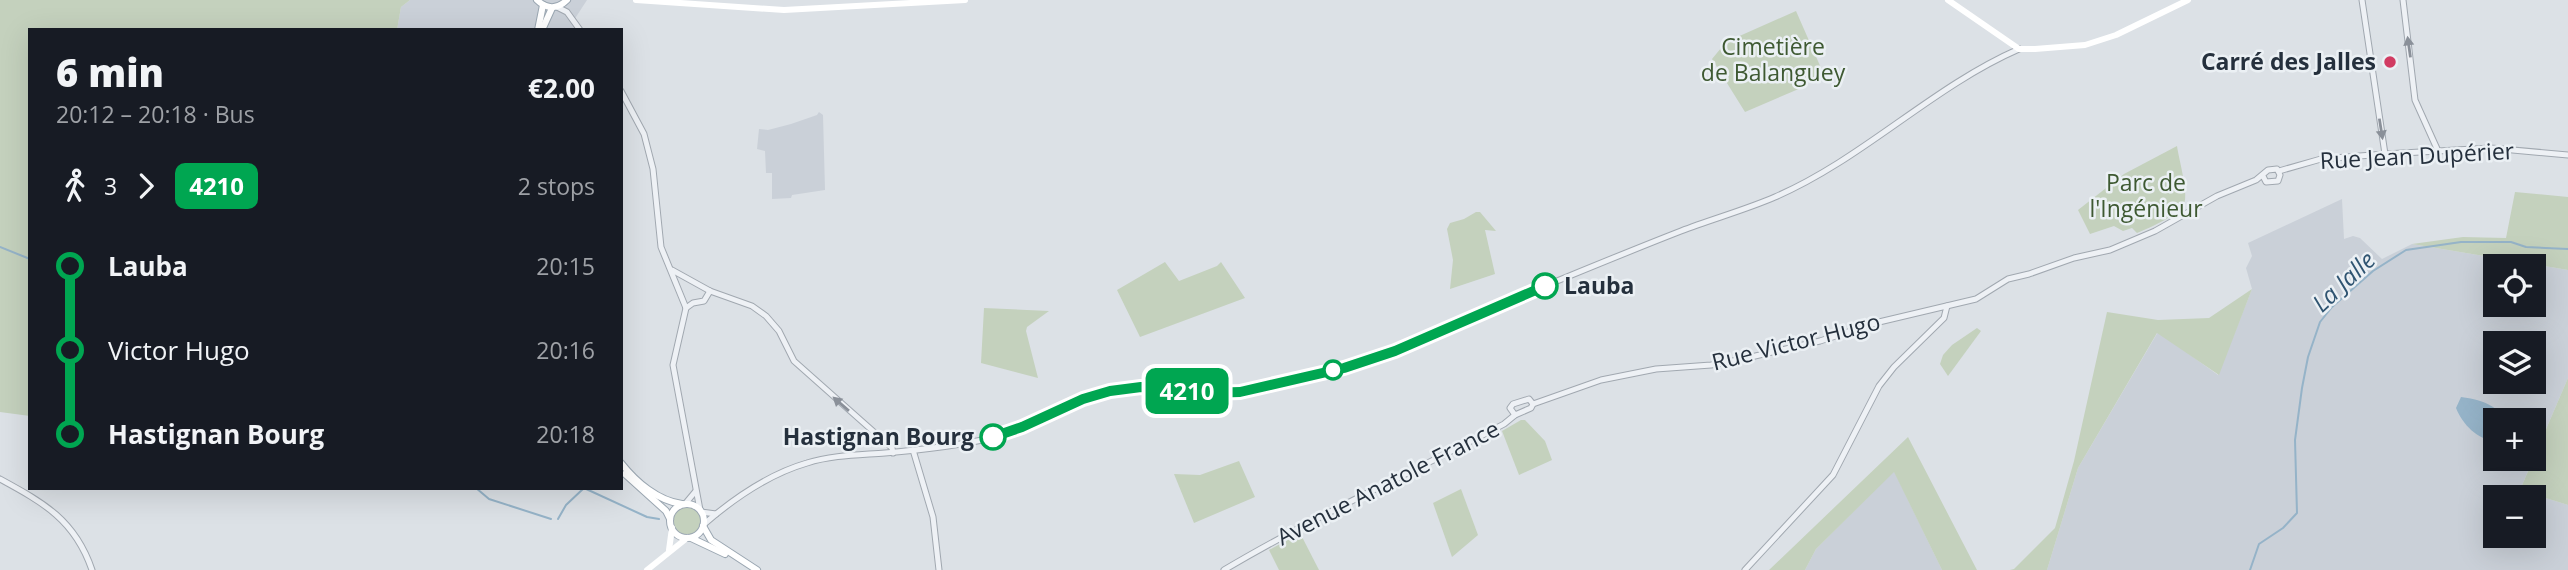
<!DOCTYPE html>
<html lang="en">
<head>
<meta charset="utf-8">
<style>
	body { margin:0; font-family:"Open Sans",sans-serif; background:#242831; color:#f1f3f6; height:100vh; display:flex; flex-direction:column; font-size:26px; white-space:nowrap }
	* { box-sizing:border-box; margin:0 }
	p { font-size:23px; color:#9ea1a6 }
	.icon { flex:none; width:38px; height:38px; fill:none; stroke:currentColor; stroke-width:2; stroke-linecap:round; stroke-linejoin:round }
	.map { position:relative; flex:1; overflow:hidden }
	.drawer { position:absolute; left:28px; top:28px; width:595px; height:462px; display:flex; flex-direction:column; background:#171b24; border-radius:0px; box-shadow:0 7px 28px #0002 }
	.drawer>* { flex:none }
	.badge { padding:0 14px; border-radius:10px; font-size:24px; line-height:46px }
	.tools { position:absolute; left:2483px; top:254px; display:grid; gap:14px }
	.tools a { display:grid; place-items:center; width:63px; height:63px; border-radius:0px; background:#171b24; box-shadow:0 7px 28px #0002; font-size:35px }
	.map>.badge { position:absolute; translate:-50% -50%; box-shadow:0 0 0 4px #fff }
	.legs { display:flex; align-items:center; gap:10px; height:77px; padding:0 28px; font-size:23px }
	.legs p { margin-inline-start:auto }
	.headline { display:flex; align-items:center; justify-content:space-between; height:119px; padding:0 28px }
	h1 { font-size:38px; font-weight:800; line-height:52px }
	ul { padding:0 28px; list-style:none }
	li { display:flex; align-items:center; gap:24px; height:84px; font-size:26px }
	li i { display:grid; place-items:center; width:10px; height:100%; margin:0 9px; background:currentColor }
	li i::after { content:''; width:18px; height:18px; margin:-9px; border:5px solid; border-radius:50%; background:#171b24 }
	li p { margin-inline-start:auto }
	li:first-child i { background:linear-gradient(#0000 50%,currentColor 0) }
	li:last-child i { background:linear-gradient(currentColor 50%,#0000 0) }
	.map>svg:first-child { display:block }
</style>
</head>
<body>
<div class="map">
<svg width="2568" height="570" viewBox="0 0 2568 570">
	<rect width="100%" height="100%" fill="#dce1e6"/>
	<g fill="#cad0d8" fill-rule="evenodd">
		<polygon points="410,0 587,0 574,20 581,30 397,30 401,7"/>
		<polygon points="819,112 823,115 825,190 792,195 791,198 772,199 772,173 766,173 765,151 757,149 759,129 768,130 791,124 817,115"/>
		<path d="M2342,199L2344,239L2353,236L2360,238L2382,259L2412,244L2568,270V378L2534,457V420H2496V458L2533,459L2520,490L2568,505V570H2047L2078,468L2158,332L2218,375L2252,289L2246,268L2252,256L2248,243ZM2496,266H2534V304H2496ZM2496,343H2534V382H2496ZM2496,497H2534V536H2496Z"/>
		<polygon points="1894,471 1942,570 1805,570 1816,549"/>
	</g>
	<g fill="#c4d1bd">
		<polygon points="0,0 410,0 401,7 397,30 30,30 30,416 0,412"/>
		<polygon points="1796,11 1825,77 1817,81 1809,81 1801,88 1745,112 1712,59 1726,42"/>
		<path d="M2177,146C2179,160 2187,187 2185,200C2183,214 2149,228 2137,233L2132,228L2123,231L2114,226L2090,234L2078,210L2124,174Z"/>
		<polygon points="2515,192 2568,197 2568,270 2412,244 2463,237 2506,238"/>
		<polygon points="1476,212 1480,212 1496,231 1485,230 1495,274 1450,289 1453,260 1447,229 1450,223 1464,219"/>
		<polygon points="1165,262 1179,281 1217,266 1221,262 1245,298 1140,337 1117,290"/>
		<polygon points="2252,289 2219,375 2157,333 2078,468 2047,570 2010,570 2014,569 2055,528 2074,461 2107,312 2158,320 2209,318"/>
		<polygon points="984,308 1049,311 1027,327 1026,331 1038,378 981,363"/>
		<polygon points="1977,328 1981,331 1948,376 1940,364 1943,355 1952,345"/>
		<polygon points="2568,378 2568,505 2520,490"/>
		<polygon points="1521,420 1525,420 1545,441 1552,460 1519,475 1502,431"/>
		<polygon points="1908,437 1977,570 1942,570 1894,472 1816,549 1805,570 1769,570"/>
		<polygon points="1239,461 1255,497 1194,523 1174,474 1200,475"/>
		<polygon points="1461,489 1478,535 1452,557 1433,503"/>
		<circle cx="687" cy="521" r="14"/>
		<polygon points="1300,533 1319,570 1279,570 1269,550"/>
	</g>
	<path fill="#95b3c8" d="M2461,397C2478,399 2496,404 2506,420H2496L2495,441C2477,439 2463,425 2456,408Z"/>
	<g fill="none" stroke-linecap="round" stroke-linejoin="round">
		<g stroke="#95b3c8" stroke-width="2">
			<polyline points="0,247 30,259"/>
			<polyline points="476,488 489,499 551,519"/>
			<polyline points="558,519 566,505 584,488 647,517 659,519"/>
			<polyline points="2250,570 2259,544 2283,528 2297,513 2295,440 2302,388 2308,357 2320,322 2332,307 2373,271 2406,250 2461,242 2511,242 2526,247 2568,249"/>
		</g>
		<defs>
			<g id="tertiary">
				<polyline points="2362,0 2385,154"/>
				<polyline points="2403,0 2415,100 2438,151"/>
				<polyline points="557,7 567,12 580,30"/>
				<polyline points="621,91 644,134 653,169 661,247 686,308 673,365 700,510"/>
				<polyline points="2279,171 2321,159 2385,154 2491,148 2568,155"/>
				<polyline points="672,270 710,291 752,306 766,316 779,331 794,361 892,448 893,453"/>
				<polyline points="686,308 693,303 704,301 710,291"/>
				<polyline points="1515,415 1510,408 1513,404 1529,399 1533,404"/>
				<polyline points="913,450 933,517 939,570"/>
				<path d="M0,479C44,503 75,520 92,570"/>
				<polyline points="685,504 695,492"/>
				<polyline points="701,512 716,514"/>
				<path d="M703,525C733,499 769,474 807,463C832,455 859,455 885,453C920,450 957,446 991,438C1037,425 1077,395 1125,388C1158,383 1191,393 1224,393C1263,393 1306,378 1343,368C1410,350 1471,316 1535,290C1584,270 1632,250 1681,231C1712,219 1745,210 1775,197C1863,159 1932,87 2019,49"/>
				<path d="M1224,570C1315,516 1411,473 1504,424L1515,415L1531,408L1533,404L1601,380L1656,369L1711,365L1738,360L1820,341L1879,322L1976,299L2008,279L2029,274L2074,258L2110,250L2155,231L2217,196L2256,180L2268,170L2277,169L2280,175L2278,181L2266,182L2263,176"/>
				<polyline points="1745,570 1833,475 1879,386 1894,367 1944,318 1947,306"/>
			</g>
			<g id="primary">
				<path d="M537,0C546,9 557,10 567,0"/>
				<polyline points="538,30 543,5"/>
				<polyline points="542,30 552,8"/>
				<path d="M621,463C636,482 658,501 682,504"/>
				<polyline points="625,474 666,511 670,519"/>
				<circle cx="687" cy="521" r="17"/>
				<polyline points="703,526 711,540 757,570"/>
				<polyline points="691,538 725,554"/>
			</g>
		</defs>
		<use href="#tertiary" stroke="#a1a8b0" stroke-width="7"/>
		<use href="#primary" stroke="#9ba7b2" stroke-width="8"/>
		<use href="#tertiary" stroke="#eef1f5" stroke-width="5"/>
		<g stroke="#fff" stroke-width="6">
			<polyline points="636,0 784,10 965,0"/>
			<polyline points="1948,0 2019,49 2035,49 2085,45 2116,35 2188,0"/>
			<polyline points="669,550 672,528"/>
			<polyline points="647,570 687,538"/>
		</g>
		<use href="#primary" stroke="#fff" stroke-width="6"/>
	</g>
	<defs><path id="oneway-solid" d="M-6-.8H1V-3.2L6.5 0L1 3.2V.8H-6Z" transform="scale(1.75)"/></defs>
	<g fill="#8a9099">
		<use href="#oneway-solid" transform="translate(2409 47) rotate(-98)"/>
		<use href="#oneway-solid" transform="translate(2381 129) rotate(81)"/>
		<use href="#oneway-solid" transform="translate(841 404) rotate(-139)"/>
	</g>
	<g fill="none" stroke-linecap="round" stroke-linejoin="round">
		<defs>
			<polyline id="line-1" points="993,437 1022,427 1083,399 1110,391 1141,387 1207,393 1240,392 1344,368 1395,351 1545,286"/>
		</defs>
		<use href="#line-1" stroke="#fff" stroke-width="16"/>
		<use href="#line-1" stroke="#00a651" stroke-width="10"/>
	</g>
	<circle fill="#d13b62" stroke="#ebf0f4" stroke-width="2.5" cx="2390" cy="62" r="7"/>
	<g fill="#fff" stroke="#00a651" stroke-width="3.5">
		<circle cx="1545" cy="286" r="12"/>
		<circle cx="1333" cy="370" r="9"/>
		<circle cx="993" cy="437" r="12"/>
	</g>
	<g text-anchor="middle" stroke-width="5" stroke-linejoin="round" paint-order="stroke">
		<g font-size="23" fill="#3e5932" stroke="#ebf0f4">
			<text x="1773" y="55">Cimetière<tspan x="1773" dy="26">de Balanguey</tspan></text>
			<text x="2146" y="191">Parc de<tspan x="2146" dy="26">l'Ingénieur</tspan></text>
		</g>
		<g font-size="23" font-weight="bold" fill="#25303d" stroke="#ebf0f4" text-anchor="end">
			<text x="2376" y="70">Carré des Jalles</text>
		</g>
		<g font-size="23" fill="#25303d" stroke="#ebf0f4">
			<text transform="translate(2417 156) rotate(-3)" y="8">Rue Jean Dupérier</text>
			<text transform="translate(1796 342) rotate(-14)" y="8">Rue Victor Hugo</text>
			<text transform="translate(1388 483) rotate(-27)" y="8">Avenue Anatole France</text>
		</g>
		<g font-size="23" font-weight="bold" fill="#25303d" stroke="#ebf0f4" text-anchor="start">
			<text x="1564" y="294">Lauba</text>
			<text x="974" y="445" text-anchor="end">Hastignan Bourg</text>
		</g>
		<g font-size="24" font-style="italic" fill="#2f5471" stroke="#ebf0f4">
			<text transform="translate(2344 282) rotate(-43)" y="8">La Jalle</text>
		</g>
	</g>
</svg>
<div class="tools">
<a><svg class="icon" aria-label="locate" viewBox="0 0 24 24"><circle cx="12" cy="12" r="6"/><path d="M12 2v4M12 18v4M2 12h4M18 12h4"/></svg></a>
<a><svg class="icon" aria-label="layers" viewBox="0 0 24 24"><path d="M12 4l9 5-9 5-9-5zM3 14l9 5 9-5"/></svg></a>
<a>+</a>
<a>−</a>
</div>
<b class="badge" style="left:1187px;top:391px;background:#00a651;color:#fff">4210</b>
<section class="drawer">
<div class="headline"><div><h1>6 min</h1><p>20:12 – 20:18 · Bus</p></div><b>€2.00</b></div>
<div class="legs"><svg class="icon" aria-label="walk" viewBox="0 0 24 24"><circle cx="13" cy="4" r="2"/><path d="M13 8l-2 6 4 7M11 14l-3 7M7 12l3-4h3l4 4"/></svg>3<svg class="icon" aria-label="forward" viewBox="0 0 24 24"><path d="M9 5l7 7-7 7"/></svg><b class="badge" style="background:#00a651;color:#fff">4210</b><p>2 stops</p></div>
<ul>
<li><i style="color:#00a651"></i><b>Lauba</b><p>20:15</p></li>
<li><i style="color:#00a651"></i><span>Victor Hugo</span><p>20:16</p></li>
<li><i style="color:#00a651"></i><b>Hastignan Bourg</b><p>20:18</p></li>
</ul>
</section>
</div>
</body>
</html>
